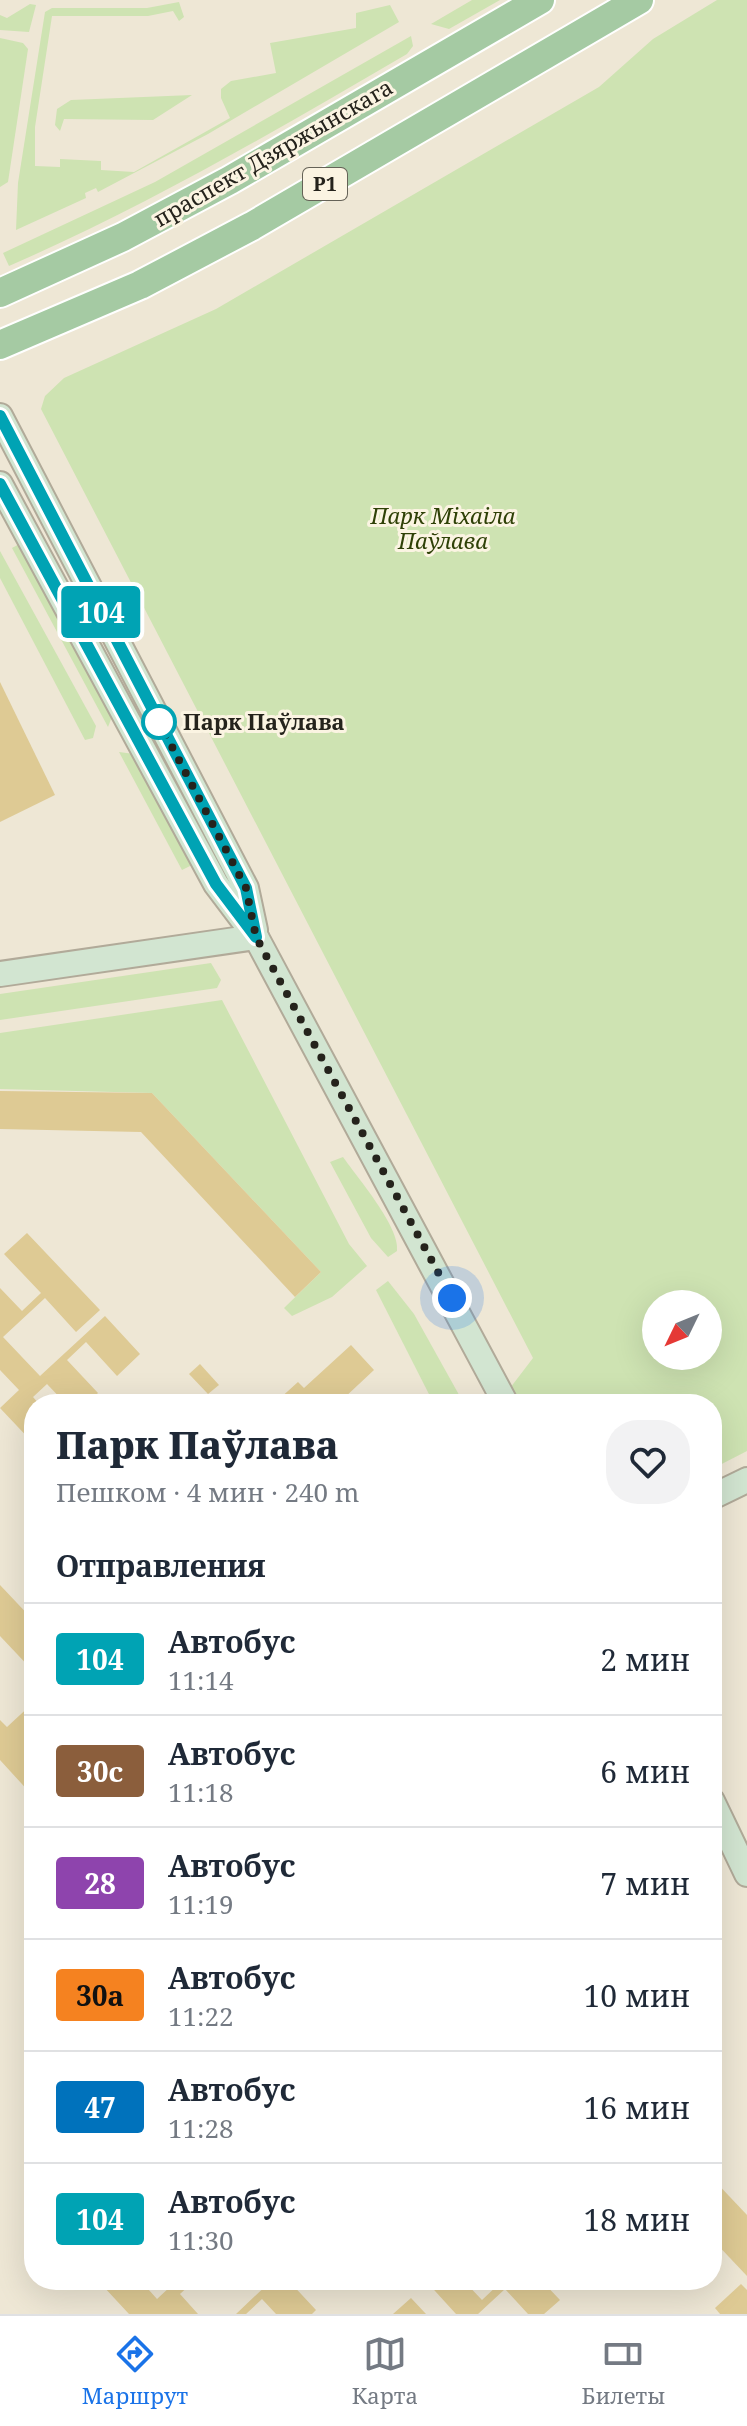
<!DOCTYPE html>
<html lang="ru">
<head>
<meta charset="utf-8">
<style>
	body { margin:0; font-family:"Noto Serif",serif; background:#f2f2f3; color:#1f2937; height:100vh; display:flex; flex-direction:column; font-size:30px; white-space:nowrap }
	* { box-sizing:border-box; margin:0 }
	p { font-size:26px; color:#747a83 }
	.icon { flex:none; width:44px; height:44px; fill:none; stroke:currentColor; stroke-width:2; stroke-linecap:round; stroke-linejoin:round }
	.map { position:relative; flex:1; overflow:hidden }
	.panel { position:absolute; left:24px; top:1394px; width:698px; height:896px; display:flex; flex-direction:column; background:#fff; border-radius:32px; box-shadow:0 8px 32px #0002 }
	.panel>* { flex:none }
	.badge { padding:0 16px; border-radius:6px; font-size:28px; line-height:52px }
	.needle { width:52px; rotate:227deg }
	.buttons { position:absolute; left:642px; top:1290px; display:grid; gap:16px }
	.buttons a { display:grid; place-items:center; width:80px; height:80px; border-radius:50%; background:#fff; box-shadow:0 8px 32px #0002; font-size:40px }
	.you { position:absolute; width:40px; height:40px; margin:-20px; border:6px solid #fff; border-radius:50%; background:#1a73e8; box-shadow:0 0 0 12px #1a73e833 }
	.map>.badge { position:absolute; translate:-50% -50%; box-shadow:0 0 0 4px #fff }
	h2 { padding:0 32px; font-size:30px; line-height:72px }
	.round { display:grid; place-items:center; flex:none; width:84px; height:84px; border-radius:32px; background:#f2f2f3 }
	.overview { display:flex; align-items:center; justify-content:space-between; height:136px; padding:0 32px }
	h1 { font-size:38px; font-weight:800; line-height:60px }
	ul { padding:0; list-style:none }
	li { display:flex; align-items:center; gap:24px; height:112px; padding:0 32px; border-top:2px solid #e0e1e3 }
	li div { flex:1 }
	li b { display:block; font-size:30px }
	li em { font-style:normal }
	li .badge { min-width:88px; font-weight:700; text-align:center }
	.menu { display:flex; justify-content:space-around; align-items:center; height:112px; border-top:2px solid #e0e1e3; background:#fff; font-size:22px; color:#747a83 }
	.menu a { display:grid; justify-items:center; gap:4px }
	.menu .active { color:#1a73e8 }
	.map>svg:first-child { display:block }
</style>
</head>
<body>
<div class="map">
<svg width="747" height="2314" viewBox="0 0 747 2314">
	<rect width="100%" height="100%" fill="#eee7d5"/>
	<g fill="#cee3b2" fill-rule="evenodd">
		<polygon points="472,0 500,0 449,29 431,24"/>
		<path d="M717,0H747V1451L712,1469V1404H498L533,1358L41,409L45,396L64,378L216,309L599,87L653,39ZM656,1304H708V1356H656Z"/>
		<polygon points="179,2 184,17 179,21 173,11 148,16 52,16 35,127 35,166 60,167 60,159 101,161 101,170 134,172 230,118 221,98 221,89 231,81 276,73 270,43 356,28 356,13 390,5 399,22 208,134 98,192 96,188 85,193 86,198 16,230 18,183 45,12 52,8 147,8"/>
		<polygon points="30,4 36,5 29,32 0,30 0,15 7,18"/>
		<path d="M411,36L413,46L407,54C277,130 147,206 9,266L3,253L155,182Z"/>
		<polygon points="0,38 23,43 28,49 8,182 0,187"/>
		<polygon points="192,95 153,120 64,119 60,131 55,125 57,109 71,100"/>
		<polygon points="21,543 113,714 108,727 12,548"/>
		<polygon points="0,551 96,726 93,738 85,740 0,578"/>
		<polygon points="119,752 134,754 192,865 182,870"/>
		<polygon points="211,963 221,980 217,988 0,1020 0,994"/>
		<polygon points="222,1000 349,1244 367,1266 332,1297 292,1316 284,1308 321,1272 152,1093 0,1089 0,1033"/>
		<path d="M343,1157C357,1177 401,1228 397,1251L388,1257L371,1238L330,1162Z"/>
		<polygon points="388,1281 414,1314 463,1402 434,1404 376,1290"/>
	</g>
	<g fill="#deca94">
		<polygon points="0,682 55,795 0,822"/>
		<polygon points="0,1091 152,1093 321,1272 295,1297 141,1132 0,1129"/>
		<polygon points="27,1233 100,1310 76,1332 45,1298 3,1337 40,1376 105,1316 140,1354 117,1376 86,1342 67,1360 98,1393 87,1404 66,1404 47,1384 33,1397 39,1404 34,1404 34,1444 0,1408 19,1390 0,1370 0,1288 22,1311 41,1293 4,1254"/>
		<polygon points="351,1345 374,1370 343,1399 340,1396 331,1404 282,1404 278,1400 298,1382 304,1388"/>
		<polygon points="200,1364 219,1385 208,1394 189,1374"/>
		<polygon points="0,1585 34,1621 34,1672 0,1636"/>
		<polygon points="34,1702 34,1793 32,1795 0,1760 0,1720 7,1727"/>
		<polygon points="712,2178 747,2215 747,2276 712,2239"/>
		<polygon points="109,2280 140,2280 157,2299 171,2286 166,2280 195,2280 180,2294 198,2314 129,2314 103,2286"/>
		<polygon points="272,2280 288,2280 316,2310 312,2314 276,2314 262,2299 246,2314 236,2314"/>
		<polygon points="425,2280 463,2280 482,2300 500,2283 497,2280 541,2280 560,2300 544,2314 528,2314 505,2289 478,2314 456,2314"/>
		<polygon points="741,2284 747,2290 747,2314 720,2314 715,2308"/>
		<polygon points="411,2298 426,2314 393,2314"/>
	</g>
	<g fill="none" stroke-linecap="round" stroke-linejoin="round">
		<defs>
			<g id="secondary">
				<polyline points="0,416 246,888 255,930"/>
				<polyline points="0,484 216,884 256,937 506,1404"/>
				<polyline points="0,974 256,937"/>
				<polyline points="712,1497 747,1480"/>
				<polyline points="712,1801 747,1874"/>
			</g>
			<g id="primary">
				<polyline points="0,293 123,237 230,180 540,0"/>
				<polyline points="0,345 140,285 252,226 639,0"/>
			</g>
		</defs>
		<use href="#secondary" stroke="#b1aa99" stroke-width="28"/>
		<use href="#primary" stroke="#fff" stroke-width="32"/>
		<use href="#secondary" stroke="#d2e5d1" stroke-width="24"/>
		<use href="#primary" stroke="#a5caa3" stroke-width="28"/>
	</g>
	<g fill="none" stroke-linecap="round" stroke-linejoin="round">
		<defs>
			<polyline id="line" points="0,416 246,888 256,937 216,884 0,484"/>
		</defs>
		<use href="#line" stroke="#fff" stroke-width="18"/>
		<use href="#line" stroke="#00a3b4" stroke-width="12"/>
		<polyline stroke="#25231c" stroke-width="8" stroke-dasharray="0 14.4" points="159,722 246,888 256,937 452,1298"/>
	</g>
	<circle fill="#fff" stroke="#00a3b4" stroke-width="4" cx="159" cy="722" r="16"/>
	<g text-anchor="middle" stroke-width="6" stroke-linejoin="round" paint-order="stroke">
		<rect fill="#fbf4e2" stroke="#656257" stroke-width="2" x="303" y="168" width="44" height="32" rx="6"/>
		<g font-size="20" font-weight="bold" fill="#25231c">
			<text x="325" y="191">Р1</text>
		</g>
		<g font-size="22" fill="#25231c" stroke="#fbf4e2">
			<text transform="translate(273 153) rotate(-30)" y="8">праспект Дзяржынскага</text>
		</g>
		<g font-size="22" font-style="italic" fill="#2f4107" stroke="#fbf4e2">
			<text x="443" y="524">Парк Міхаіла<tspan x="443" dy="25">Паўлава</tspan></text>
		</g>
		<g font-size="22" font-weight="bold" fill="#25231c" stroke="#fbf4e2" text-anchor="start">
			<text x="183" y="730">Парк Паўлава</text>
		</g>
	</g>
</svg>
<div class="buttons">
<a><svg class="needle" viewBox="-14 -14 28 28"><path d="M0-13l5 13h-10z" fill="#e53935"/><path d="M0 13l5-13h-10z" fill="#747a83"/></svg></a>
</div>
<div class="you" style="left:452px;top:1298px"></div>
<b class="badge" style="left:101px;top:612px;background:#00a3b4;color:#fff">104</b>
<section class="panel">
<div class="overview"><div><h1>Парк Паўлава</h1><p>Пешком · 4 мин · 240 m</p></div><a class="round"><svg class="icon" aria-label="heart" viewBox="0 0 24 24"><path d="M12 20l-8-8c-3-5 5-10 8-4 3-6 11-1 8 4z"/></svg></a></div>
<h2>Отправления</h2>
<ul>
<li><span class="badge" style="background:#00a3b4;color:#fff">104</span><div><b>Автобус</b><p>11:14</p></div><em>2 мин</em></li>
<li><span class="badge" style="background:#8b5e3c;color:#fff">30с</span><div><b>Автобус</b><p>11:18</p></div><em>6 мин</em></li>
<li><span class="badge" style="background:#8e44ad;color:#fff">28</span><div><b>Автобус</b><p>11:19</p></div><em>7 мин</em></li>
<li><span class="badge" style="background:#f58220;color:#111">30а</span><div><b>Автобус</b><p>11:22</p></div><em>10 мин</em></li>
<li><span class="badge" style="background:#0072bc;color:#fff">47</span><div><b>Автобус</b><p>11:28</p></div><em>16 мин</em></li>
<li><span class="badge" style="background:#00a3b4;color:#fff">104</span><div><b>Автобус</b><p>11:30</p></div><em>18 мин</em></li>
</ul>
</section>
</div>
<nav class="menu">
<a class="active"><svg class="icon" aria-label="directions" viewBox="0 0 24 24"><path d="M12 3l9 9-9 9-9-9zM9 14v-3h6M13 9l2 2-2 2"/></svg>Маршрут</a>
<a><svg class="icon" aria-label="map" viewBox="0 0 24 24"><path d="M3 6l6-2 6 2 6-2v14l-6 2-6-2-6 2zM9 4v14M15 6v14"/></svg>Карта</a>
<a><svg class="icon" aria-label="tickets" viewBox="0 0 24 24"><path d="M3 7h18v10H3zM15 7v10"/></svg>Билеты</a>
</nav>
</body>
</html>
